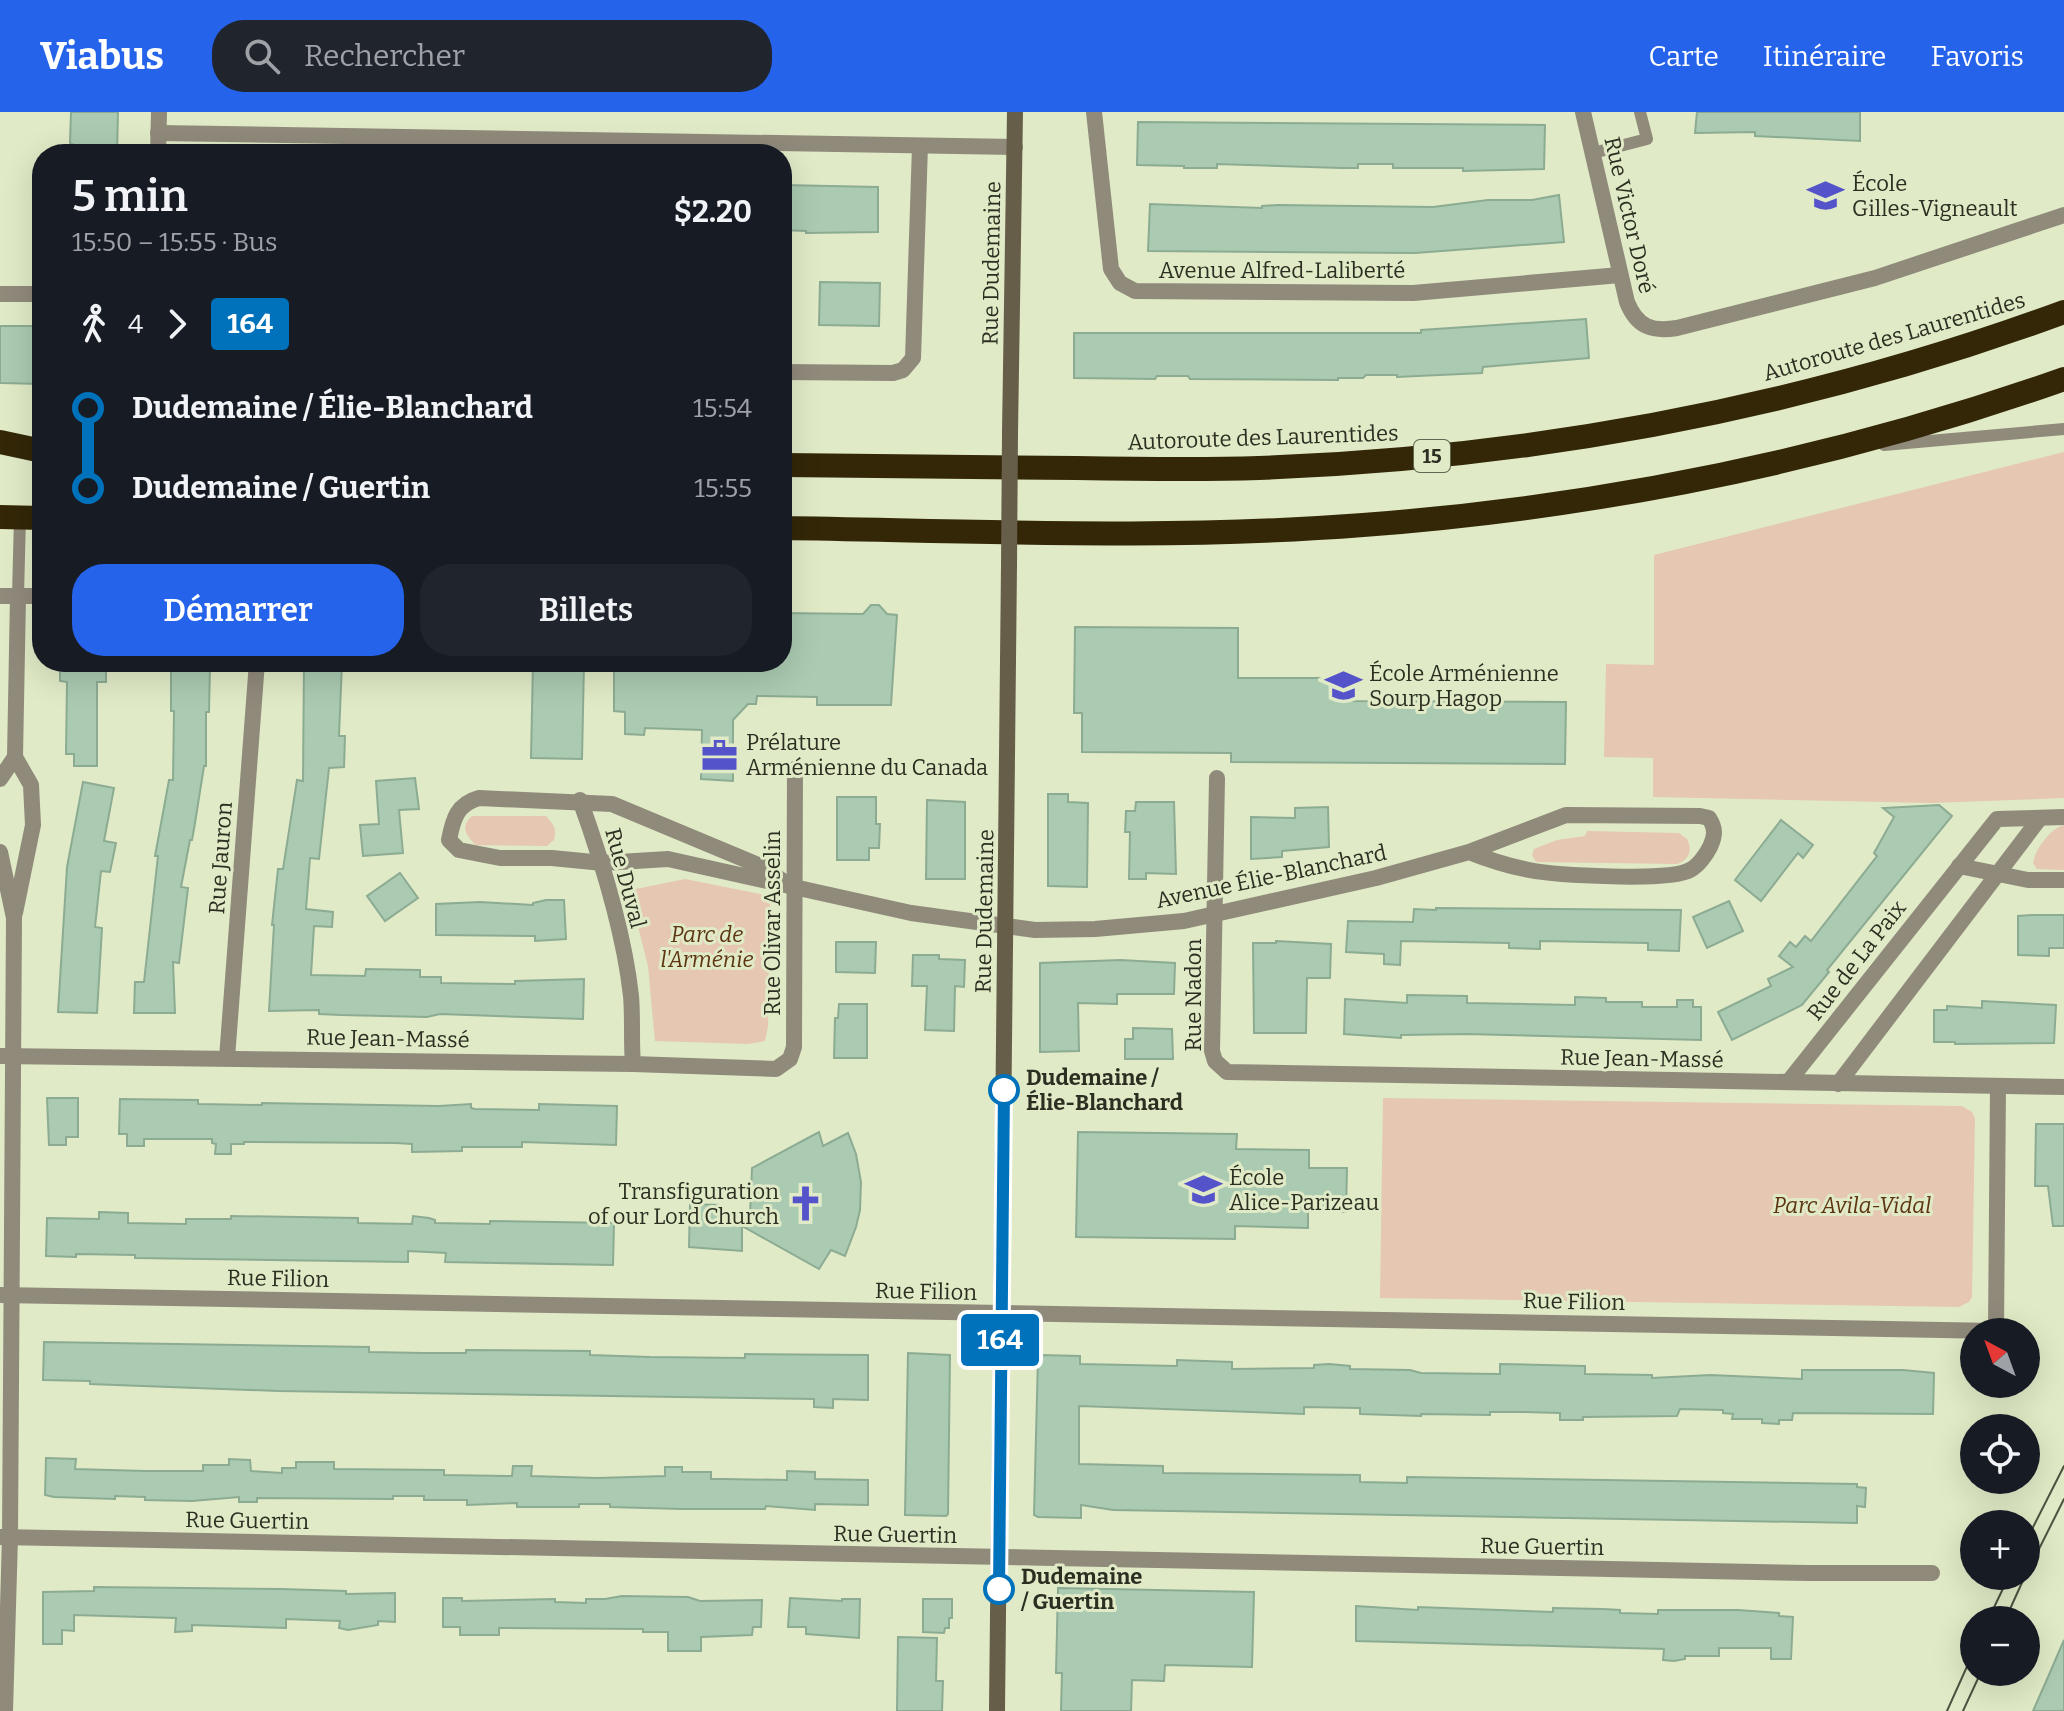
<!DOCTYPE html>
<html lang="fr">
<head>
<meta charset="utf-8">
<style>
	body { margin:0; font-family:Bitter,serif; background:#20242c; color:#f1f3f6; height:100vh; display:flex; flex-direction:column; font-size:30px; white-space:nowrap }
	* { box-sizing:border-box; margin:0 }
	p { font-size:26px; color:#9ea1a6 }
	.icon { flex:none; width:44px; height:44px; fill:none; stroke:currentColor; stroke-width:2; stroke-linecap:round; stroke-linejoin:round }
	.map { position:relative; flex:1; overflow:hidden }
	.panel { position:absolute; left:32px; top:32px; width:760px; height:528px; display:flex; flex-direction:column; background:#171b24; border-radius:32px; box-shadow:0 8px 32px #0002 }
	.panel>* { flex:none }
	.badge { padding:0 16px; border-radius:6px; font-size:28px; line-height:52px }
	.needle { width:52px; rotate:319deg }
	.buttons { position:absolute; left:1960px; top:1206px; display:grid; gap:16px }
	.buttons a { display:grid; place-items:center; width:80px; height:80px; border-radius:50%; background:#171b24; box-shadow:0 8px 32px #0002; font-size:40px }
	.map>.badge { position:absolute; translate:-50% -50%; box-shadow:0 0 0 4px #fff }
	.legs { display:flex; align-items:center; gap:12px; height:88px; padding:0 40px; font-size:26px }
	.legs p { margin-inline-start:auto }
	.head { display:flex; align-items:center; justify-content:space-between; height:136px; padding:0 40px }
	h1 { font-size:44px; font-weight:600; line-height:60px }
	.button { display:flex; gap:16px; margin-top:auto; padding:16px 40px }
	.button a { flex:1; height:92px; border-radius:32px; background:#2563eb; color:#fff; font-size:32px; font-weight:600; line-height:92px; text-align:center }
	.button a+a { background:#20242c; color:#f1f3f6 }
	ul { padding:0 40px; list-style:none }
	li { display:flex; align-items:center; gap:28px; height:80px; font-size:30px }
	li i { display:grid; place-items:center; width:12px; height:100%; margin:0 10px; background:currentColor }
	li i::after { content:''; width:20px; height:20px; margin:-10px; border:6px solid; border-radius:50%; background:#171b24 }
	li p { margin-inline-start:auto }
	li:first-child i { background:linear-gradient(#0000 50%,currentColor 0) }
	li:last-child i { background:linear-gradient(currentColor 50%,#0000 0) }
	header { display:flex; align-items:center; gap:48px; box-sizing:border-box; height:112px; padding:0 40px; background:#2563eb; color:#fff }
	header strong { font-size:38px }
	nav { display:flex; gap:44px; margin-inline-start:auto; font-size:28px }
	.search { width:560px; height:72px; background:#20242c; display:flex; align-items:center; gap:20px; box-sizing:border-box; padding:0 28px; border-radius:32px; color:#9ea1a6; font-size:30px }
	.map>svg:first-child { display:block }
</style>
</head>
<body>
<header>
<strong>Viabus</strong>
<div class="search"><svg class="icon" aria-label="search" viewBox="0 0 24 24"><circle cx="10" cy="10" r="6"/><path d="M15 15l6 6"/></svg>Rechercher</div>
<nav><a>Carte</a><a>Itinéraire</a><a>Favoris</a></nav>
</header>
<div class="map">
<svg width="2064" height="1599" viewBox="0 0 2064 1599">
	<rect width="100%" height="100%" fill="#e0eac6"/>
	<g fill="#e5c7b2">
		<polygon points="2064,340 2064,686 1931,691 1653,685 1653,646 1604,645 1606,552 1654,553 1654,443"/>
		<path d="M472,704H546C554,713 557,717 554,728L547,734L476,733C466,724 460,714 472,704Z"/>
		<path d="M2064,713V758L2037,757L2033,751C2035,737 2051,716 2064,713Z"/>
		<path d="M1587,719L1679,721L1687,727C1693,738 1689,748 1677,752L1536,750L1532,743L1534,737L1557,728L1585,724Z"/>
		<polygon points="685,767 770,784 768,914 765,929 748,932 655,929 648,854 631,787 636,777"/>
		<polygon points="1383,986 1962,994 1972,1000 1975,1006 1972,1185 1969,1190 1959,1195 1380,1186"/>
	</g>
	<g fill="#aacab1" stroke="#8cab93" stroke-width="2">
		<polygon points="71,0 118,0 117,42 74,42 74,33 70,31"/>
		<polygon points="1697,0 1860,0 1860,29 1755,24 1755,20 1695,21"/>
		<polygon points="1138,10 1545,13 1544,57 1463,59 1463,56 1393,56 1393,52 1358,52 1358,56 1341,56 1217,52 1217,56 1184,56 1184,54 1137,53"/>
		<polygon points="782,73 878,75 878,120 806,121 806,119 782,118"/>
		<polygon points="1559,83 1564,130 1415,141 1148,139 1150,92 1262,96 1262,94 1278,93 1433,95 1488,88 1532,88"/>
		<polygon points="820,170 880,171 879,214 819,213"/>
		<polygon points="1586,207 1589,246 1483,255 1482,261 1397,265 1397,263 1366,263 1363,266 1338,266 1338,268 1190,267 1188,264 1157,264 1155,267 1074,266 1074,221 1421,221 1421,218"/>
		<polygon points="0,214 42,214 42,272 0,271"/>
		<polygon points="871,493 879,493 887,502 897,503 891,593 817,593 817,585 757,584 756,592 748,592 733,608 733,669 701,667 702,618 645,616 644,623 625,622 625,600 614,599 614,550 782,550 782,501 863,502"/>
		<polygon points="1075,515 1238,516 1238,566 1352,566 1351,589 1566,590 1565,652 1231,650 1231,641 1082,640 1082,601 1074,601"/>
		<polygon points="60,550 106,550 106,570 97,570 97,654 74,654 74,642 66,642 67,570 60,569"/>
		<polygon points="304,550 342,550 339,624 345,624 344,655 329,656 319,747 310,746 306,797 333,800 332,815 314,814 311,863 365,864 366,857 420,858 420,865 441,865 441,871 515,872 515,869 584,867 583,907 440,902 427,905 341,903 319,902 319,898 269,899 274,813 272,813 278,757 283,757 297,668 303,669"/>
		<polygon points="533,550 584,550 582,647 531,646"/>
		<polygon points="171,553 210,553 209,600 206,600 206,654 204,654 195,711 192,728 190,728 181,775 188,776 179,851 173,850 175,901 134,901 135,870 144,870 158,744 155,744 169,668 173,668 174,599 171,599"/>
		<polygon points="415,666 419,697 399,698 403,741 363,744 360,713 379,712 376,669"/>
		<polygon points="83,670 114,676 104,729 116,731 110,760 101,759 95,815 102,816 97,901 58,900 67,755"/>
		<polygon points="1048,682 1068,682 1068,690 1088,691 1087,775 1048,774"/>
		<polygon points="837,685 876,685 876,712 880,712 879,736 869,736 869,748 837,748"/>
		<polygon points="927,688 965,690 965,767 926,767"/>
		<polygon points="1136,690 1174,690 1176,762 1146,761 1146,767 1129,767 1130,720 1125,720 1126,699 1135,699"/>
		<polygon points="1939,693 1952,704 1827,858 1829,860 1802,893 1732,928 1718,900 1771,874 1768,867 1793,855 1779,844 1790,830 1796,835 1805,824 1811,829 1877,744 1874,741 1894,705 1883,696"/>
		<polygon points="1328,695 1329,735 1282,739 1282,745 1251,747 1251,705 1295,706 1295,696"/>
		<polygon points="1781,708 1813,733 1803,746 1798,741 1761,789 1735,768"/>
		<polygon points="400,761 418,786 385,809 367,784"/>
		<polygon points="546,788 564,788 566,827 535,829 535,824 436,823 436,792 480,790 533,793 533,791"/>
		<polygon points="1729,789 1743,819 1707,836 1693,805"/>
		<polygon points="1436,796 1681,798 1679,839 1648,838 1648,831 1540,829 1540,837 1509,836 1509,831 1401,829 1400,853 1384,852 1384,842 1346,840 1348,809 1413,810 1414,797 1436,798"/>
		<polygon points="2032,803 2064,803 2064,836 2049,836 2049,844 2018,843 2018,804"/>
		<polygon points="1276,829 1331,832 1330,866 1307,866 1306,921 1254,921 1253,831 1276,831"/>
		<polygon points="836,830 876,830 875,861 836,860"/>
		<polygon points="913,843 939,843 939,847 965,848 964,875 955,874 954,919 925,918 927,874 912,874"/>
		<polygon points="1120,848 1175,851 1174,882 1117,882 1117,892 1078,891 1079,939 1040,940 1040,851"/>
		<polygon points="1407,883 1467,884 1467,891 1575,893 1575,885 1606,886 1606,890 1642,890 1642,895 1677,895 1677,888 1693,888 1693,895 1701,895 1701,928 1467,922 1401,923 1401,926 1344,922 1345,887 1407,891"/>
		<polygon points="1982,889 2056,893 2054,931 1955,932 1955,930 1934,930 1934,898 1947,898 1947,894 1982,896"/>
		<polygon points="839,892 867,892 867,946 834,946 835,906 838,906"/>
		<polygon points="1133,916 1172,917 1173,947 1125,947 1125,927 1133,927"/>
		<polygon points="47,986 78,986 78,1025 66,1025 66,1033 49,1033"/>
		<polygon points="120,987 198,988 198,992 262,993 262,991 439,994 471,992 471,996 475,997 539,998 539,992 617,994 616,1033 522,1030 522,1035 462,1035 462,1039 412,1040 412,1032 396,1031 244,1030 244,1032 231,1032 231,1042 215,1042 216,1032 212,1031 212,1027 144,1027 144,1034 127,1034 127,1022 119,1022"/>
		<polygon points="2036,1012 2064,1012 2064,1114 2053,1114 2048,1074 2035,1074"/>
		<polygon points="819,1020 823,1034 848,1021 856,1042 861,1070 860,1098 856,1115 845,1144 831,1138 819,1157 742,1114 742,1139 689,1135 690,1092 719,1093 719,1102 750,1103 752,1056"/>
		<polygon points="1078,1020 1237,1022 1236,1037 1309,1038 1309,1056 1347,1056 1346,1100 1308,1099 1308,1116 1235,1114 1235,1127 1076,1125"/>
		<polygon points="99,1100 128,1101 128,1111 186,1112 186,1107 231,1107 231,1104 358,1106 358,1111 412,1112 413,1104 429,1106 435,1108 435,1111 490,1112 490,1109 614,1111 613,1153 445,1150 446,1141 408,1139 408,1150 135,1146 135,1143 76,1142 76,1145 46,1144 47,1106 99,1107"/>
		<polygon points="44,1230 369,1235 369,1240 423,1241 466,1241 466,1238 590,1239 590,1243 650,1245 745,1246 745,1242 868,1243 868,1288 833,1287 833,1296 814,1295 814,1287 278,1279 90,1272 90,1269 43,1268"/>
		<polygon points="908,1241 950,1243 948,1402 946,1404 905,1403"/>
		<polygon points="1040,1243 1080,1244 1080,1252 1177,1254 1177,1248 1232,1250 1232,1257 1314,1256 1314,1253 1329,1252 1350,1254 1350,1257 1410,1258 1421,1261 1500,1262 1500,1252 1585,1254 1585,1262 1652,1263 1652,1266 1710,1263 1802,1267 1802,1258 1903,1258 1934,1261 1933,1302 1793,1301 1792,1308 1779,1308 1779,1312 1762,1311 1762,1307 1732,1307 1733,1302 1723,1301 1723,1298 1680,1297 1677,1304 1583,1305 1583,1308 1560,1308 1560,1301 1524,1300 1490,1300 1490,1303 1421,1302 1421,1304 1360,1302 1360,1296 1304,1295 1304,1302 1079,1294 1079,1352 1163,1354 1163,1361 1360,1363 1360,1370 1407,1371 1407,1365 1857,1372 1857,1375 1866,1376 1865,1395 1857,1394 1857,1411 1113,1398 1081,1393 1081,1406 1038,1405 1034,1403 1038,1245"/>
		<polygon points="46,1346 76,1347 75,1357 145,1359 203,1359 203,1353 229,1353 229,1347 250,1348 251,1359 282,1361 282,1356 296,1356 296,1350 334,1350 334,1357 444,1358 444,1363 507,1364 512,1364 513,1354 532,1354 531,1364 597,1366 665,1364 665,1355 682,1355 682,1360 711,1360 711,1367 722,1367 787,1368 787,1359 815,1360 815,1367 868,1368 868,1393 815,1392 815,1398 766,1394 765,1397 682,1397 610,1395 610,1392 579,1392 579,1395 517,1395 517,1391 467,1393 467,1388 424,1388 424,1384 393,1384 393,1387 257,1386 257,1390 239,1390 239,1385 192,1389 145,1388 145,1385 115,1384 115,1387 54,1385 45,1383"/>
		<polygon points="94,1475 281,1477 346,1479 346,1482 395,1481 395,1510 378,1509 378,1513 348,1518 339,1516 340,1509 286,1507 286,1516 192,1513 192,1519 175,1520 176,1506 74,1503 74,1519 62,1518 62,1532 43,1532 43,1480 94,1479"/>
		<polygon points="1058,1476 1254,1480 1252,1555 1165,1553 1164,1569 1132,1568 1131,1599 1061,1599 1062,1561 1056,1561"/>
		<polygon points="622,1484 688,1485 700,1489 762,1488 761,1515 753,1515 752,1523 701,1525 701,1539 668,1539 668,1520 643,1520 643,1517 499,1516 499,1523 460,1523 460,1515 443,1515 443,1486 462,1486 462,1489 555,1487 555,1490 586,1491 586,1487 605,1487"/>
		<polygon points="790,1486 842,1489 842,1487 860,1487 859,1526 806,1522 806,1515 788,1515"/>
		<polygon points="923,1487 952,1487 952,1506 949,1506 949,1516 945,1516 944,1521 923,1520"/>
		<polygon points="1356,1494 1418,1498 1418,1495 1553,1500 1553,1496 1603,1497 1620,1498 1620,1501 1658,1502 1658,1498 1738,1498 1779,1501 1779,1504 1793,1505 1791,1547 1771,1547 1771,1536 1719,1536 1719,1544 1685,1544 1685,1547 1674,1549 1663,1548 1664,1537 1356,1529"/>
		<polygon points="898,1525 937,1526 936,1569 943,1569 942,1599 897,1599"/>
		<polygon points="2064,1528 2064,1599 2033,1599 2048,1565"/>
	</g>
	<g fill="none" stroke-linecap="round" stroke-linejoin="round">
		<g stroke="#908a7b" stroke-width="12">
			<polyline points="1593,41 1647,27 1640,0"/>
			<polyline points="1884,333 2064,317"/>
			<polyline points="18,484 20,405"/>
		</g>
		<g stroke="#908a7b" stroke-width="16">
			<polyline points="1094,0 1111,157 1120,171 1135,179 1413,181 1620,163"/>
			<path d="M1583,0L1627,190C1637,215 1652,220 1677,216L1875,166L2064,103"/>
			<polyline points="158,21 1015,35"/>
			<polyline points="158,42 159,0"/>
			<polyline points="0,182 42,182"/>
			<polyline points="782,260 893,261 903,258 913,246 920,34"/>
			<polyline points="0,484 42,484"/>
			<polyline points="1217,666 1212,939 1215,949 1227,960 2064,975"/>
			<polyline points="0,667 15,645"/>
			<path d="M580,688C602,749 624,820 631,884C633,906 631,930 633,952"/>
			<polyline points="0,740 14,806 10,1425 5,1599"/>
			<polyline points="1959,754 2028,768 2064,768"/>
			<path d="M794,777L763,755L612,692L479,686C457,692 453,707 449,728L459,738L500,746H552L603,751L668,747L911,801L1035,818L1095,817L1184,809L1376,766L1469,740L1566,703L1700,704L1709,706C1716,717 1715,724 1710,735C1706,743 1698,754 1690,758C1669,770 1555,763 1529,758C1508,754 1489,748 1469,740"/>
			<polyline points="15,801 33,713 31,673 15,645 18,484"/>
			<polyline points="0,944 633,952 776,957 790,947 794,935 795,657"/>
			<polyline points="227,946 257,550"/>
			<polyline points="1789,969 1997,707 2064,705"/>
			<polyline points="1838,972 2040,706"/>
			<polyline points="0,1183 1996,1219 1998,975"/>
			<polyline points="0,1425 1809,1461 1932,1461"/>
		</g>
		<g stroke="#675e4a" stroke-width="16">
			<polyline points="1010,321 1015,0"/>
			<polyline points="997,1599 1009,453"/>
		</g>
		<g stroke="#332708" stroke-width="24">
			<polyline points="0,330 42,339"/>
			<path d="M782,353C880,354 978,355 1076,356C1137,357 1198,358 1259,356C1533,346 1806,295 2064,200"/>
			<polyline points="0,405 42,406"/>
			<path d="M782,416C975,419 1170,428 1363,413C1602,395 1838,347 2064,267"/>
		</g>
		<g stroke="#4d5340" stroke-width="2">
			<polyline points="2026,1429 2064,1354"/>
			<polyline points="2026,1463 2064,1387"/>
			<polyline points="1988,1508 2009,1464"/>
			<polyline points="2005,1508 2025,1464"/>
			<polyline points="1947,1599 1974,1539"/>
			<polyline points="1963,1599 1981,1560"/>
		</g>
		<polyline stroke="#675e4a" stroke-width="16" points="1009,453 1010,321"/>
	</g>
	<g fill="none" stroke-linecap="round" stroke-linejoin="round">
		<defs>
			<polyline id="line-1" points="999,1477 1004,978"/>
		</defs>
		<use href="#line-1" stroke="#fff" stroke-width="18"/>
		<use href="#line-1" stroke="#0072bc" stroke-width="12"/>
	</g>
	<defs>
		<symbol id="school-bare" viewBox="-9 -9 18 18"><path d="M0-5L7-2L0 1L-7-2ZM-4 1L0 2.5L4 1V4Q0 6-4 4Z" fill="#5553ca" stroke="#e0eac6" stroke-width="2.5" paint-order="stroke"/></symbol>
		<symbol id="office-bare" viewBox="-9 -9 18 18"><path d="M-6-3h4V-5.5h4V-3h4V5H-6ZM-1-4.5V-3h2v-1.5ZM-6 0V1H6V0Z" fill="#5553ca" stroke="#e0eac6" stroke-width="2.5" paint-order="stroke"/></symbol>
		<symbol id="church-bare" viewBox="-9 -9 18 18"><path d="M-1.2-6h2.4v3.5h3.3v2.4h-3.3V6h-2.4V-.1h-3.3v-2.4h3.3Z" fill="#5553ca" stroke="#e0eac6" stroke-width="2.5" paint-order="stroke"/></symbol>
	</defs>
	<g fill-rule="evenodd">
		<use href="#school-bare" x="1800" y="58" width="51" height="51"/>
		<use href="#school-bare" x="1318" y="548" width="51" height="51"/>
		<use href="#office-bare" x="694" y="618" width="51" height="51"/>
		<use href="#school-bare" x="1178" y="1052" width="51" height="51"/>
		<use href="#church-bare" x="780" y="1066" width="51" height="51"/>
	</g>
	<g fill="#fff" stroke="#0072bc" stroke-width="4">
		<circle cx="1004" cy="978" r="14"/>
		<circle cx="999" cy="1477" r="14"/>
	</g>
	<g text-anchor="middle" stroke-width="6" stroke-linejoin="round" paint-order="stroke">
		<rect fill="#e0eac6" stroke="#616752" stroke-width="2" x="1414" y="328" width="36" height="32" rx="6"/>
		<g font-size="20" font-weight="bold" fill="#2b2f21">
			<text x="1432" y="351">15</text>
		</g>
		<g font-size="22" fill="#2b2f21" stroke="#e0eac6" text-anchor="start">
			<text x="1852" y="79">École<tspan x="1852" dy="25">Gilles-Vigneault</tspan></text>
			<text x="1369" y="569">École Arménienne<tspan x="1369" dy="25">Sourp Hagop</tspan></text>
			<text x="746" y="638">Prélature<tspan x="746" dy="25">Arménienne du Canada</tspan></text>
			<text x="1229" y="1073">École<tspan x="1229" dy="25">Alice-Parizeau</tspan></text>
			<text x="779" y="1087" text-anchor="end">Transfiguration<tspan x="779" dy="25">of our Lord Church</tspan></text>
		</g>
		<g font-size="22" fill="#2b2f21" stroke="#e0eac6">
			<text transform="translate(1630 103) rotate(77)" y="8">Rue Victor Doré</text>
			<text transform="translate(991 151) rotate(-89)" y="8">Rue Dudemaine</text>
			<text x="1282" y="166">Avenue Alfred-Laliberté</text>
			<text transform="translate(1894 224) rotate(-16)" y="8">Autoroute des Laurentides</text>
			<text transform="translate(1263 325) rotate(-2)" y="8">Autoroute des Laurentides</text>
			<text transform="translate(220 746) rotate(-86)" y="8">Rue Jauron</text>
			<text transform="translate(1271 764) rotate(-12)" y="8">Avenue Élie-Blanchard</text>
			<text transform="translate(626 766) rotate(75)" y="8">Rue Duval</text>
			<text transform="translate(984 799) rotate(-89)" y="8">Rue Dudemaine</text>
			<text transform="translate(772 811) rotate(-90)" y="8">Rue Olivar Asselin</text>
			<text transform="translate(1856 848) rotate(-52)" y="8">Rue de La Paix</text>
			<text transform="translate(1193 883) rotate(-90)" y="8">Rue Nadon</text>
			<text transform="translate(388 926) rotate(1)" y="8">Rue Jean-Massé</text>
			<text transform="translate(1642 946) rotate(1)" y="8">Rue Jean-Massé</text>
			<text transform="translate(278 1166) rotate(1)" y="8">Rue Filion</text>
			<text transform="translate(926 1179) rotate(1)" y="8">Rue Filion</text>
			<text transform="translate(1574 1189) rotate(1)" y="8">Rue Filion</text>
			<text transform="translate(247 1408) rotate(1)" y="8">Rue Guertin</text>
			<text transform="translate(895 1422) rotate(1)" y="8">Rue Guertin</text>
			<text transform="translate(1542 1434) rotate(1)" y="8">Rue Guertin</text>
		</g>
		<g font-size="22" font-style="italic" fill="#5d3412" stroke="#e0eac6">
			<text x="707" y="830">Parc de<tspan x="707" dy="25">l'Arménie</tspan></text>
			<text x="1852" y="1101">Parc Avila-Vidal</text>
		</g>
		<g font-size="22" font-weight="bold" fill="#2b2f21" stroke="#e0eac6" text-anchor="start">
			<text x="1026" y="973">Dudemaine /<tspan x="1026" dy="25">Élie-Blanchard</tspan></text>
			<text x="1021" y="1472">Dudemaine<tspan x="1021" dy="25">/ Guertin</tspan></text>
		</g>
	</g>
</svg>
<div class="buttons">
<a><svg class="needle" viewBox="-14 -14 28 28"><path d="M0-13l5 13h-10z" fill="#e53935"/><path d="M0 13l5-13h-10z" fill="#9ea1a6"/></svg></a>
<a><svg class="icon" aria-label="locate" viewBox="0 0 24 24"><circle cx="12" cy="12" r="6"/><path d="M12 2v4M12 18v4M2 12h4M18 12h4"/></svg></a>
<a>+</a>
<a>−</a>
</div>
<b class="badge" style="left:1000px;top:1228px;background:#0072bc;color:#fff">164</b>
<section class="panel">
<div class="head"><div><h1>5 min</h1><p>15:50 – 15:55 · Bus</p></div><b>$2.20</b></div>
<div class="legs"><svg class="icon" aria-label="walk" viewBox="0 0 24 24"><circle cx="13" cy="4" r="2"/><path d="M13 8l-2 6 4 7M11 14l-3 7M7 12l3-4h3l4 4"/></svg>4<svg class="icon" aria-label="forward" viewBox="0 0 24 24"><path d="M9 5l7 7-7 7"/></svg><b class="badge" style="background:#0072bc;color:#fff">164</b></div>
<ul>
<li><i style="color:#0072bc"></i><b>Dudemaine / Élie-Blanchard</b><p>15:54</p></li>
<li><i style="color:#0072bc"></i><b>Dudemaine / Guertin</b><p>15:55</p></li>
</ul>
<div class="button"><a>Démarrer</a><a>Billets</a></div>
</section>
</div>
</body>
</html>
